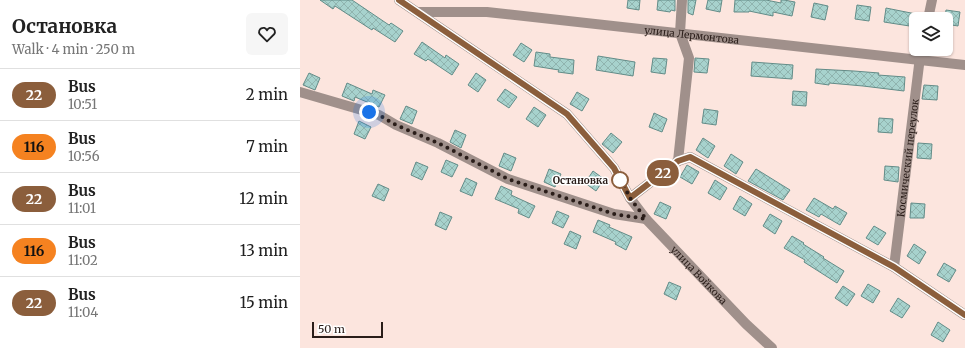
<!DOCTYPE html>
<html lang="en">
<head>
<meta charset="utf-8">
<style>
	body { margin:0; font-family:Merriweather,serif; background:#f6f6f6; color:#222; height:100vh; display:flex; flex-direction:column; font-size:15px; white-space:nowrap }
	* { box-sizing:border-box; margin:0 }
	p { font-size:13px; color:#767676 }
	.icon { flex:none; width:22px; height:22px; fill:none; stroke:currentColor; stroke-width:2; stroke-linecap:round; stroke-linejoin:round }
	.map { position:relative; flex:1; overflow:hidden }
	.drawer { display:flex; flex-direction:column; background:#fff; width:300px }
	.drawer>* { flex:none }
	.badge { padding:0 8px; border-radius:13px; font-size:14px; line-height:26px }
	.fabs { position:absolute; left:609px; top:12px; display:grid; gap:8px }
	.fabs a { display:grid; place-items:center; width:44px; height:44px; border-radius:6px; background:#fff; box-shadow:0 1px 3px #0004; font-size:20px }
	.scale { position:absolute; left:12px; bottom:10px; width:71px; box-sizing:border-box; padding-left:4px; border:2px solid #2a1d19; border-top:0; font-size:11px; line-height:14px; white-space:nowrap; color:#2a1d19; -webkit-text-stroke:3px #fff; paint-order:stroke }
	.you { position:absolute; width:20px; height:20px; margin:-10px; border:3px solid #fff; border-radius:50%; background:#1a73e8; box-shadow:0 0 0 6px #1a73e833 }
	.map>.badge { position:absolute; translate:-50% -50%; box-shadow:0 0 0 2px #fff }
	.round { display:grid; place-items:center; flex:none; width:42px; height:42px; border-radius:6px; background:#f6f6f6 }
	.summary { display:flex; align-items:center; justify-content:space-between; height:68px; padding:0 12px }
	h1 { font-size:19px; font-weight:700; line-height:30px }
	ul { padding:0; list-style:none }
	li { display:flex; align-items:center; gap:12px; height:52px; padding:0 12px; border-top:1px solid #e0e0e0 }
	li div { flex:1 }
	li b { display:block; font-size:15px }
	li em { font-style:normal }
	li .badge { min-width:44px; font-weight:700; text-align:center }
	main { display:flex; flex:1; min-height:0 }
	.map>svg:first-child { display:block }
</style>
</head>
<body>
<main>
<section class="drawer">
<div class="summary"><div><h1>Остановка</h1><p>Walk · 4 min · 250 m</p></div><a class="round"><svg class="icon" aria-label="heart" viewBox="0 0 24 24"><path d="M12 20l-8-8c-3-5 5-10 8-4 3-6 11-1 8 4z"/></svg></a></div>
<ul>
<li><span class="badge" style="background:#8b5e3c;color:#fff">22</span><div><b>Bus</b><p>10:51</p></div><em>2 min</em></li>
<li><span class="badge" style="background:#f58220;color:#111">116</span><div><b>Bus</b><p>10:56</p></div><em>7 min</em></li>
<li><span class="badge" style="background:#8b5e3c;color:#fff">22</span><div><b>Bus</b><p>11:01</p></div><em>12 min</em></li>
<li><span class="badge" style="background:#f58220;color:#111">116</span><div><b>Bus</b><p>11:02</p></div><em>13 min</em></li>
<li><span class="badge" style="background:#8b5e3c;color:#fff">22</span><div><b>Bus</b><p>11:04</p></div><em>15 min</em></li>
</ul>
</section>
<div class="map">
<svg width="665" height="348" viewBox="0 0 665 348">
	<defs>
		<pattern id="building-cross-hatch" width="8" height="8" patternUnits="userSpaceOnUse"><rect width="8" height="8" fill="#a7d2cd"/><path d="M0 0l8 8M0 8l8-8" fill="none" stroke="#90b4af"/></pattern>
	</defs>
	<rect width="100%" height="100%" fill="#fce5de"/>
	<g fill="url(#building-cross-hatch)" stroke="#638c88">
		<polygon points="20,0 52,0 89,25 91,23 103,31 95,42 73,28 72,30 35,6 33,9"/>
		<polygon points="328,0 340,0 339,10 327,8"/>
		<polygon points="358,0 375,0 375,11 371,10 370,12 357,10"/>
		<polygon points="388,0 396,0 393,15 388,13"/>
		<polygon points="408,0 422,0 420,12 406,9"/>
		<polygon points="435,0 466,0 481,3 481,0 484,0 495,2 492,16 473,12 473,16 449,11 449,12 434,12"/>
		<polygon points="514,3 528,6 525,20 511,17"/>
		<polygon points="557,5 571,7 569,21 555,19"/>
		<polygon points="586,8 616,14 616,27 584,22"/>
		<polygon points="646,10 660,12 658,26 646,24 646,19 645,19"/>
		<polygon points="122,42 145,58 146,55 159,64 152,75 128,59 126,61 114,54"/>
		<polygon points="221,43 232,50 224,62 213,55"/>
		<polygon points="236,52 250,54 250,57 274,60 273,74 258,72 259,70 234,66"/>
		<polygon points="298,56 335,62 333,76 296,70"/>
		<polygon points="353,58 367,59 365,74 351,72"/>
		<polygon points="395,58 409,59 407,73 394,72"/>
		<polygon points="452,62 493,65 492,79 451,76"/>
		<polygon points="516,69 554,71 579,73 578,75 605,77 604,91 563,86 529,83 529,85 515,83"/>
		<polygon points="9,73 20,78 15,90 3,85"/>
		<polygon points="176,73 186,80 178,92 168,85"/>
		<polygon points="47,83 72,94 73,90 85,95 79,107 55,97 54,101 42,96"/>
		<polygon points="624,85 638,86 637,100 622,99"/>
		<polygon points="205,89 217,97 209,108 197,100"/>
		<polygon points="493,91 507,92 506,106 492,105"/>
		<polygon points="277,92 289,99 282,111 270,104"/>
		<polygon points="106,106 117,111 112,124 100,119"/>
		<polygon points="234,107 246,115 238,127 226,119"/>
		<polygon points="404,109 418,111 416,125 402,123"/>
		<polygon points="354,113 367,119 362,132 349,127"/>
		<polygon points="579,118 593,119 592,133 578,132"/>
		<polygon points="59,121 71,127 65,139 54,134"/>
		<polygon points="155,130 166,135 161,148 150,142"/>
		<polygon points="311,133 322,142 313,153 302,144"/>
		<polygon points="403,138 415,146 408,158 396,150"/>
		<polygon points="618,143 632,144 631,159 617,158"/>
		<polygon points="204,153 216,158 211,171 199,166"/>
		<polygon points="431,154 443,162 436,174 424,166"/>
		<polygon points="146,160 158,165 152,177 141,172"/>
		<polygon points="116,162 128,167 122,180 111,175"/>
		<polygon points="387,165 399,172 392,184 380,177"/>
		<polygon points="585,166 599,167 598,182 584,180"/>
		<polygon points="249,169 261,174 255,187 244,182"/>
		<polygon points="456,169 490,190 483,200 448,181"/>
		<polygon points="293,171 304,179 296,191 285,183"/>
		<polygon points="166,178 177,183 172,196 160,191"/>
		<polygon points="415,180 427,188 420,200 408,193"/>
		<polygon points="78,184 89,189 84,201 72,196"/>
		<polygon points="201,186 212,191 211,195 235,206 229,218 218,213 219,209 195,199"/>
		<polygon points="440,196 452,204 445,216 433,209"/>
		<polygon points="514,198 533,209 535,206 547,213 540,225 521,214 519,217 506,210"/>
		<polygon points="360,202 371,207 366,219 354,214"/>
		<polygon points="611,203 625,204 624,218 610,218"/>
		<polygon points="257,211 269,216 263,228 252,223"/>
		<polygon points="140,212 152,217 146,230 135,225"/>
		<polygon points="470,214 482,221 475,234 463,226"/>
		<polygon points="298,220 310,225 309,227 332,237 326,250 315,244 316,242 293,232"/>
		<polygon points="574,226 586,233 578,245 566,238"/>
		<polygon points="270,231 281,236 276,249 264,244"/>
		<polygon points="492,236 504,243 503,244 524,257 523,258 544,271 537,283 504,262 505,260 484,248"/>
		<polygon points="614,244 626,252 619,264 607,256"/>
		<polygon points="644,263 656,270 649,282 637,275"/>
		<polygon points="369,282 381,287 376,300 364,294"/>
		<polygon points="568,284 580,291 573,303 561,296"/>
		<polygon points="543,286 555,294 547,306 535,298"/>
		<polygon points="598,298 610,306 602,318 590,311"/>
		<polygon points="638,322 650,330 643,342 631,335"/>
	</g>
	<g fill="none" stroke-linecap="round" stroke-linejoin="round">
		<g stroke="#a0908b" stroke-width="10">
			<path id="s1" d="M99,0L267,114L314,168L330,198L346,219L446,324L472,348"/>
			<path id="s2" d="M118,12H187L665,65"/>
			<polyline points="628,19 632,0"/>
			<polyline points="0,92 79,115 96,125 138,143 208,179 314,214 346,219"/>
			<polyline points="378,161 389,58 380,33 382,0"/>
			<polyline points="330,198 378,161 390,157 594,267 665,315"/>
			<path id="s3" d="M594,267L621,49"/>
		</g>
	</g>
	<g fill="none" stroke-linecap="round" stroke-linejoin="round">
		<defs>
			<polyline id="line" points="99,0 267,114 314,168 330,198 378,161 390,157 594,267 665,315"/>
		</defs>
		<use href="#line" stroke="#fff" stroke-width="9"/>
		<use href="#line" stroke="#8b5e3c" stroke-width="6"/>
		<polyline stroke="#2a1d19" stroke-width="4" stroke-dasharray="0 7.2" points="69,112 79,115 96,125 138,143 208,179 314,214 346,219 330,198 320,178 320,180"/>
	</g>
	<circle fill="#fff" stroke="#8b5e3c" stroke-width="2" cx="320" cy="180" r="8"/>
	<g text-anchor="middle" stroke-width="3" stroke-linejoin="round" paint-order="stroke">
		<g font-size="10" fill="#2a1d19" stroke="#fff">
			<text dy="4" stroke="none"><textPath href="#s2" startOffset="275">улица Лермонтова</textPath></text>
			<text dy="4" stroke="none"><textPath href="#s3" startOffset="110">Космический переулок</textPath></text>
			<text dy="4" stroke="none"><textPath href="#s1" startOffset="412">улица Войкова</textPath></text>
		</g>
		<g font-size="10" font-weight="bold" fill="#2a1d19" stroke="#fff" text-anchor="end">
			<text x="308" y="184">Остановка</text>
		</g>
	</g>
</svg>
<div class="fabs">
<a><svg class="icon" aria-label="layers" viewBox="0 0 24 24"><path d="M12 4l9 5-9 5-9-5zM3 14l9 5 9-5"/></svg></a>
</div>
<div class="scale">50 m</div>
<div class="you" style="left:69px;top:112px"></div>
<b class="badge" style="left:363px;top:173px;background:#8b5e3c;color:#fff">22</b>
</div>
</main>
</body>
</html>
